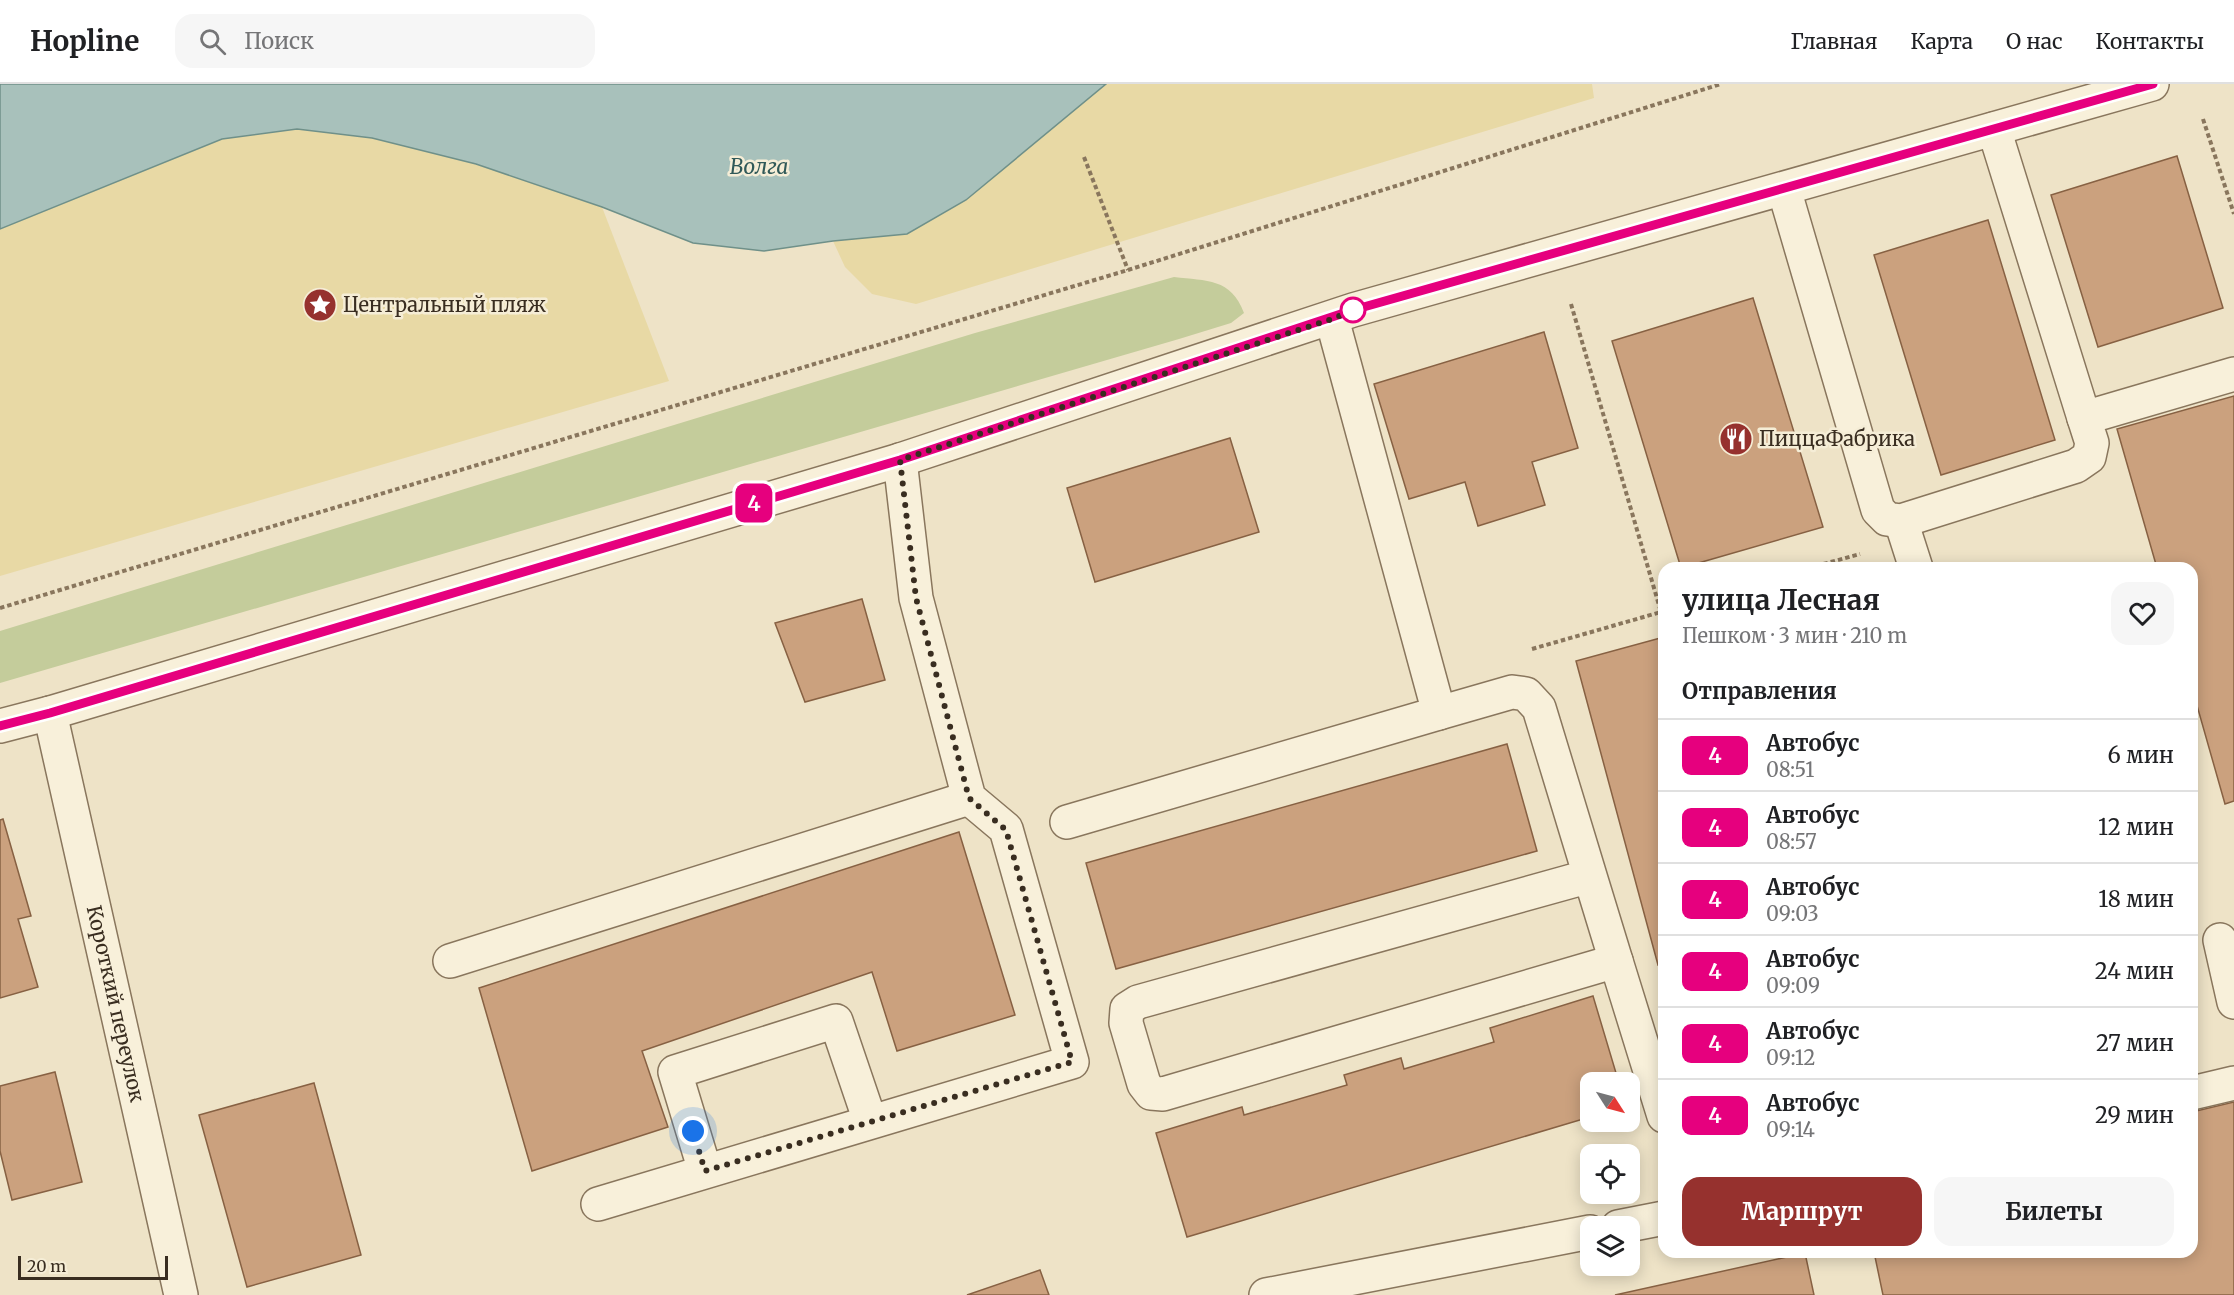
<!DOCTYPE html>
<html lang="ru">
<head>
<meta charset="utf-8">
<style>
	body { margin:0; font-family:Merriweather,serif; background:#f6f6f6; color:#202124; height:100vh; display:flex; flex-direction:column; font-size:22px; white-space:nowrap }
	* { box-sizing:border-box; margin:0 }
	p { font-size:20px; color:#757577 }
	.icon { flex:none; width:33px; height:33px; fill:none; stroke:currentColor; stroke-width:2; stroke-linecap:round; stroke-linejoin:round }
	.map { position:relative; flex:1; overflow:hidden }
	.panel { position:absolute; left:1658px; top:478px; width:540px; height:696px; display:flex; flex-direction:column; background:#fff; border-radius:18px; box-shadow:0 3px 15px #0003 }
	.panel>* { flex:none }
	.badge { padding:0 12px; border-radius:9px; font-size:21px; line-height:39px }
	.needle { width:39px; rotate:126deg }
	.fabs { position:absolute; left:1580px; top:988px; display:grid; gap:12px }
	.fabs a { display:grid; place-items:center; width:60px; height:60px; border-radius:12px; background:#fff; box-shadow:0 3px 15px #0003; font-size:30px }
	.scale { position:absolute; left:18px; bottom:15px; width:150px; box-sizing:border-box; padding-left:6px; border:3px solid #392d20; border-top:0; font-size:16px; line-height:21px; white-space:nowrap; color:#392d20; -webkit-text-stroke:4px #f5edd6; paint-order:stroke }
	.you { position:absolute; width:30px; height:30px; margin:-15px; border:4px solid #fff; border-radius:50%; background:#1a73e8; box-shadow:0 0 0 9px #1a73e833 }
	.map>.badge { position:absolute; translate:-50% -50%; box-shadow:0 0 0 3px #fff }
	h2 { padding:0 24px; font-size:22px; line-height:54px }
	.round { display:grid; place-items:center; flex:none; width:63px; height:63px; border-radius:18px; background:#f6f6f6 }
	.headline { display:flex; align-items:center; justify-content:space-between; height:102px; padding:0 24px }
	h1 { font-size:28px; font-weight:700; line-height:45px }
	.cta { display:flex; gap:12px; margin-top:auto; padding:12px 24px }
	.cta a { flex:1; height:69px; border-radius:18px; background:#96312e; color:#fff; font-size:24px; font-weight:700; line-height:69px; text-align:center }
	.cta a+a { background:#f6f6f6; color:#202124 }
	ul { padding:0; list-style:none }
	li { display:flex; align-items:center; gap:18px; height:72px; padding:0 24px; border-top:2px solid #e0e0e0 }
	li div { flex:1 }
	li b { display:block; font-size:22px }
	li em { font-style:normal }
	li .badge { min-width:66px; font-weight:700; text-align:center }
	header { display:flex; align-items:center; gap:36px; box-sizing:border-box; height:84px; padding:0 30px; background:#fff; border-bottom:2px solid #e0e0e0 }
	header strong { font-size:28px }
	nav { display:flex; gap:33px; margin-inline-start:auto; font-size:21px }
	.search { width:420px; height:54px; background:#f6f6f6; display:flex; align-items:center; gap:15px; box-sizing:border-box; padding:0 21px; border-radius:18px; color:#757577; font-size:22px }
	.map>svg:first-child { display:block }
</style>
</head>
<body>
<header>
<strong>Hopline</strong>
<div class="search"><svg class="icon" aria-label="search" viewBox="0 0 24 24"><circle cx="10" cy="10" r="6"/><path d="M15 15l6 6"/></svg>Поиск</div>
<nav><a>Главная</a><a>Карта</a><a>О нас</a><a>Контакты</a></nav>
</header>
<div class="map">
<svg width="2234" height="1211" viewBox="0 0 2234 1211">
	<rect width="100%" height="100%" fill="#eee3c7"/>
	<path fill="#c4cc9b" d="M1174,193C1207,197 1231,194 1244,229L1231,239L1179,255L0,599V547L975,249Z"/>
	<g fill="#e8d9a5">
		<polygon points="1106,0 1592,0 1594,14 916,220 872,210 845,183 833,157 907,150 966,116"/>
		<polygon points="297,45 372,54 476,80 602,123 669,297 0,492 0,145 222,55"/>
	</g>
	<polygon fill="#a8c1bb" stroke="#6f9089" stroke-width="1.5" points="0,0 1106,0 966,116 907,150 833,157 764,167 693,159 602,123 476,80 372,54 297,45 222,55 0,145"/>
	<g fill="#cba17e" stroke="#876143" stroke-width="1.5">
		<polygon points="2177,72 2223,224 2098,263 2051,111"/>
		<polygon points="1988,136 2055,356 1941,391 1874,171"/>
		<polygon points="1753,214 1823,443 1681,484 1612,257"/>
		<polygon points="1544,248 1578,364 1532,378 1545,421 1478,442 1465,398 1409,415 1374,300"/>
		<polygon points="2234,312 2234,717 2225,720 2192,604 2192,484 2157,484 2117,345"/>
		<polygon points="1230,354 1259,448 1095,498 1067,404"/>
		<polygon points="862,515 885,596 805,618 775,539"/>
		<polygon points="1664,553 1664,879 1658,881 1576,577"/>
		<polygon points="1507,660 1537,767 1116,885 1086,779"/>
		<polygon points="3,735 31,832 18,835 38,903 0,914 0,736"/>
		<polygon points="959,748 1015,931 897,967 872,888 642,967 668,1043 532,1087 479,904"/>
		<polygon points="1593,912 1619,999 1590,999 1590,1033 1187,1153 1156,1049 1242,1023 1244,1031 1347,1001 1344,991 1401,974 1404,985 1494,958 1490,944"/>
		<polygon points="55,988 82,1098 12,1116 0,1067 0,1002"/>
		<polygon points="314,999 361,1171 247,1203 199,1031"/>
		<polygon points="2234,1018 2234,1211 1883,1211 1874,1168 2192,1168 2192,1028"/>
		<polygon points="1805,1169 1814,1211 1615,1211"/>
		<polygon points="1040,1186 1049,1211 967,1211"/>
	</g>
	<g fill="none" stroke-linecap="round" stroke-linejoin="round">
		<defs>
			<g id="minor">
				<polyline points="1994,45 2084,334"/>
				<polyline points="1784,105 1878,426 1887,435 1901,437 2076,382 2089,373 2092,359 2084,334 2234,290"/>
				<polyline points="1901,437 1916,484"/>
				<path id="s1" d="M50,629L181,1211"/>
				<polyline points="1439,629 1512,608 1526,610 1539,624 1590,792 1138,918 1127,925 1126,939 1144,1000 1151,1009 1163,1010 1616,877 1590,792"/>
				<polyline points="0,642 50,629 900,376 1353,226 2152,0"/>
				<polyline points="1067,738 1439,629 1332,235"/>
				<polyline points="2220,856 2234,918"/>
				<polyline points="450,877 969,714"/>
				<polyline points="1616,877 1664,1032"/>
				<polyline points="2192,1009 2234,999"/>
				<polyline points="705,1087 675,988 836,937 870,1037"/>
				<polyline points="598,1120 1072,978 1006,745 969,714 916,514 900,376"/>
				<polyline points="1618,1143 1664,1134"/>
				<polyline points="1266,1211 1590,1148"/>
			</g>
		</defs>
		<use href="#minor" stroke="#89765d" stroke-width="36"/>
		<g stroke="#89765d" stroke-width="4" stroke-dasharray="4.5 3" stroke-linecap="butt">
			<polyline points="2203,35 2234,130"/>
			<polyline points="1084,73 1128,186"/>
			<polyline points="1571,220 1661,528 1664,527"/>
			<polyline points="1809,484 1860,470"/>
			<polyline points="0,524 1128,186 1721,0"/>
			<polyline points="1532,565 1661,528"/>
		</g>
		<use href="#minor" stroke="#f8f0da" stroke-width="33"/>
	</g>
	<g fill="none" stroke-linecap="round" stroke-linejoin="round">
		<defs>
			<polyline id="line" points="0,642 50,629 900,376 1353,226 2153,0"/>
		</defs>
		<use href="#line" stroke="#fff" stroke-width="14"/>
		<use href="#line" stroke="#e6007e" stroke-width="9"/>
		<polyline stroke="#392d20" stroke-width="6" stroke-dasharray="0 10.8" points="693,1047 705,1087 1072,978 1006,746 969,714 916,514 900,376 1332,235 1353,226"/>
	</g>
	<defs>
		<symbol id="sight-disc" viewBox="-11 -11 22 22"><circle r="9.5" fill="#96312e" stroke="#f5edd6"/><path d="M0-6L1.8-2.2L6-1.7L2.9 1.2L3.7 5.4L0 3.3L-3.7 5.4L-2.9 1.2L-6-1.7L-1.8-2.2Z" fill="#fff"/></symbol>
		<symbol id="restaurant-disc" viewBox="-11 -11 22 22"><circle r="9.5" fill="#96312e" stroke="#f5edd6"/><path d="M-5-6h1v4h1v-4h1v4h1v-4h1v5L-1.5 .5V6h-2V.5L-5-1ZM5-6V6H3V1.5H1.5Q1.5-4 5-6Z" fill="#fff"/></symbol>
	</defs>
	<g fill-rule="evenodd">
		<use href="#sight-disc" x="301" y="202" width="38" height="38"/>
		<use href="#restaurant-disc" x="1717" y="336" width="38" height="38"/>
	</g>
	<circle fill="#fff" stroke="#e6007e" stroke-width="3" cx="1353" cy="226" r="12"/>
	<g text-anchor="middle" stroke-width="5" stroke-linejoin="round" paint-order="stroke">
		<g font-size="20" fill="#392d20" stroke="#f5edd6" text-anchor="start">
			<text x="343" y="228">Центральный пляж</text>
			<text x="1759" y="362">ПиццаФабрика</text>
		</g>
		<g font-size="20" fill="#392d20" stroke="#f5edd6">
			<text dy="7" stroke="none"><textPath href="#s1" startOffset="298">Короткий переулок</textPath></text>
		</g>
		<g font-size="21" font-style="italic" fill="#305958" stroke="#f5edd6">
			<text x="759" y="90">Волга</text>
		</g>
	</g>
</svg>
<div class="fabs">
<a><svg class="needle" viewBox="-14 -14 28 28"><path d="M0-13l5 13h-10z" fill="#e53935"/><path d="M0 13l5-13h-10z" fill="#757577"/></svg></a>
<a><svg class="icon" aria-label="locate" viewBox="0 0 24 24"><circle cx="12" cy="12" r="6"/><path d="M12 2v4M12 18v4M2 12h4M18 12h4"/></svg></a>
<a><svg class="icon" aria-label="layers" viewBox="0 0 24 24"><path d="M12 4l9 5-9 5-9-5zM3 14l9 5 9-5"/></svg></a>
</div>
<div class="scale">20 m</div>
<div class="you" style="left:693px;top:1047px"></div>
<b class="badge" style="left:754px;top:419px;background:#e6007e;color:#fff">4</b>
<section class="panel">
<div class="headline"><div><h1>улица Лесная</h1><p>Пешком · 3 мин · 210 m</p></div><a class="round"><svg class="icon" aria-label="heart" viewBox="0 0 24 24"><path d="M12 20l-8-8c-3-5 5-10 8-4 3-6 11-1 8 4z"/></svg></a></div>
<h2>Отправления</h2>
<ul>
<li><span class="badge" style="background:#e6007e;color:#fff">4</span><div><b>Автобус</b><p>08:51</p></div><em>6 мин</em></li>
<li><span class="badge" style="background:#e6007e;color:#fff">4</span><div><b>Автобус</b><p>08:57</p></div><em>12 мин</em></li>
<li><span class="badge" style="background:#e6007e;color:#fff">4</span><div><b>Автобус</b><p>09:03</p></div><em>18 мин</em></li>
<li><span class="badge" style="background:#e6007e;color:#fff">4</span><div><b>Автобус</b><p>09:09</p></div><em>24 мин</em></li>
<li><span class="badge" style="background:#e6007e;color:#fff">4</span><div><b>Автобус</b><p>09:12</p></div><em>27 мин</em></li>
<li><span class="badge" style="background:#e6007e;color:#fff">4</span><div><b>Автобус</b><p>09:14</p></div><em>29 мин</em></li>
</ul>
<div class="cta"><a>Маршрут</a><a>Билеты</a></div>
</section>
</div>
</body>
</html>
